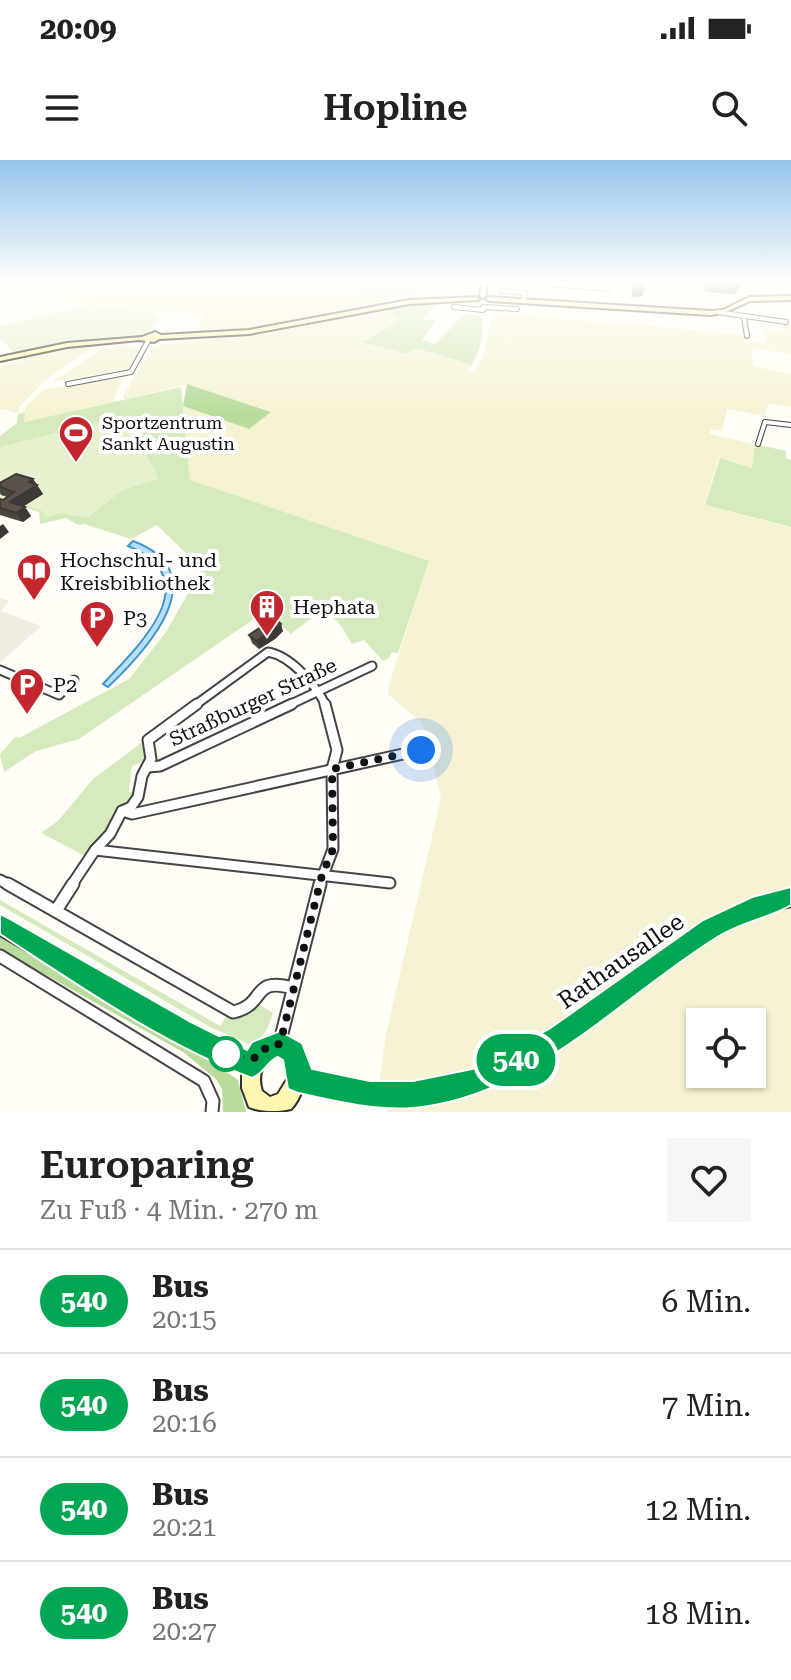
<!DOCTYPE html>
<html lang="de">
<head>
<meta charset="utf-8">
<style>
	body { margin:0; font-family:"Roboto Serif",serif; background:#f6f6f6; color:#222; height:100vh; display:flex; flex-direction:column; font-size:30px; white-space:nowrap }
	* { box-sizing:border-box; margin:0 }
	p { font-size:26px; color:#767676 }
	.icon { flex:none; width:44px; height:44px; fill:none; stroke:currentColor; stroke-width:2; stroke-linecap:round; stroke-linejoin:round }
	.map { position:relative; height:952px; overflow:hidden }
	.panel { display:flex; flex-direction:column; background:#fff; flex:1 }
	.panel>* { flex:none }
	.badge { padding:0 16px; border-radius:26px; font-size:28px; line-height:52px }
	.buttons { position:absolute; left:686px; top:848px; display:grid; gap:16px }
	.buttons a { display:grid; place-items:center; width:80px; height:80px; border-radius:0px; background:#fff; box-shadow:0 2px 6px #0004; font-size:40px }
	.you { position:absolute; width:40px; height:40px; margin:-20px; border:6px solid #fff; border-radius:50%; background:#1a73e8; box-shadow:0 0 0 12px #1a73e833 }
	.map>.badge { position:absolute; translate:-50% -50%; box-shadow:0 0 0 4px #fff }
	.round { display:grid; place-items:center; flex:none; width:84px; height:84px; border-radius:0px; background:#f6f6f6 }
	.summary { display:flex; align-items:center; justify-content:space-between; height:136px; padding:0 40px }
	h1 { font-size:38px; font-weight:600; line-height:60px }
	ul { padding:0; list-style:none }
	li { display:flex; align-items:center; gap:24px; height:104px; padding:0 40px; border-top:2px solid #e0e0e0 }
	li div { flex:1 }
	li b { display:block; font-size:30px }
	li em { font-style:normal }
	li .badge { min-width:88px; font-weight:700; text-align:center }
	.status { display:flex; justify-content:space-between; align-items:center; height:56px; padding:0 40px; background:#fff; direction:ltr }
	.status svg { height:22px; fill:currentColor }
	header { display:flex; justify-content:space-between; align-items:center; height:104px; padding:0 40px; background:#fff; font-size:36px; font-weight:600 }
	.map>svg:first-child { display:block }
</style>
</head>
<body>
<div class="status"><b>20:09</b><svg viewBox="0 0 49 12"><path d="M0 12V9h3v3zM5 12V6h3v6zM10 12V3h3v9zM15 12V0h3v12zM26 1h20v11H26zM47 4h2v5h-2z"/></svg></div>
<header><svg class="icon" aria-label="menu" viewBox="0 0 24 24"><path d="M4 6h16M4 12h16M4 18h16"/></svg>Hopline<svg class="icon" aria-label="search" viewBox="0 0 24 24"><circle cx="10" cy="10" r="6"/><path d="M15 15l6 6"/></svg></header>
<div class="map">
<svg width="791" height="952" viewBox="0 0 791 952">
	<rect width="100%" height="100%" fill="#fffdf5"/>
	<g fill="#f6f3d4" fill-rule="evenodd">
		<polygon points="0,122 90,122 0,139"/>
		<polygon points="103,122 398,122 405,135 376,144 272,165 194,174 205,155 45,138"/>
		<path d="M383,149L400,160L363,181L407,194L417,188L472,205L468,211L474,213L483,196L493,154L655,166L747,176V180L765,183V170L782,172L783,163L791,164V194L752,188L753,206L791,214V247L768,243L765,256L727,249L722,271L710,269L709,274L755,284L753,308L719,298L704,345L791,368V952H388L377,937L386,874L441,638L423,564L389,535L388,528L429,401L190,320L183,246L249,269L270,251L187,224L125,239L123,236L152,189L164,184L260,174ZM700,862H752V914H700Z"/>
		<polygon points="104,184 90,189 44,221 19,247 19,253 0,249 0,207 41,194"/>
		<polygon points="125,184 139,190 129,209 52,222 103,188"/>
		<polygon points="124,216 112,242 24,262 25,247 43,230"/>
	</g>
	<g fill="#d5ebbd">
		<polygon points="372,122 429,122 418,134 355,142"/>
		<path d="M437,143L423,159L436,161L422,180L435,184L464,154L481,156C485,173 480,191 472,205L417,188L407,194L362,182L400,160L383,149Z"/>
		<path d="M181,227L190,320L429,401L398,493L392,492L389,498L383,501L364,480L352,484C342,468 338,454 317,454L291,474L264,452L79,579L36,591L4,612L0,594L16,576L19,578L129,519L166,472L202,409L157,365L131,379L84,364L78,365L66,358L40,364L39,352L0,339V276L17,263L18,254L25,252L24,262Z"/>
		<polygon points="755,284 786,291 786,298 791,300 791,367 705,345 720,298 752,308"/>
		<polygon points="141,583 145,583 147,596 144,601 132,606 129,632 136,631 117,653 104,676 85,696 41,673 58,661 93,619"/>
		<path d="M0,740L220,866L227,855L241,858L259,844L273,853C268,867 265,880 249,884L210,867L0,745Z"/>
	</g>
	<g fill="#b9dc9c">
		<polygon points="187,224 271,252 249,269 183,246"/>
		<polygon points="0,773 211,897 212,902 238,920 246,952 223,952 222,929 216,919 183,892 0,789"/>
	</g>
	<g fill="#e6f2cf">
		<polygon points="92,144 154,151 160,159 149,172 138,176 92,178 14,193 0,178 0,166"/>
		<polygon points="122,256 123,261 140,269 141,275 138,278 159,319 123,330 87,358 61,353 47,357 42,351 0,337 0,288 3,286"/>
	</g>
	<polygon fill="#f1ede2" points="0,438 9,441 1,451 41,466 0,503"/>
	<path fill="#b9e0f7" stroke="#3f96cf" stroke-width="2" d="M133,381C218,413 147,490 108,527L103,524C138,486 210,420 128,386Z"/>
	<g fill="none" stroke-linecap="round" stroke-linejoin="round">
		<defs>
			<g id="street-far3">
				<polyline points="538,123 608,129 608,122"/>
				<polyline points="502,131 525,133 524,141"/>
				<polyline points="454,147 483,150"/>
				<polyline points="483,147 517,149"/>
				<polyline points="717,152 786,162"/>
				<polyline points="744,158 747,176"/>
				<polyline points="68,224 131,212 148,181"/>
				<polyline points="758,284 765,262 791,265"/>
			</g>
			<g id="street-far2">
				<polyline points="0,510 59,535 74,520"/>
				<path d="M194,546L268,492C291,496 316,525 326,546"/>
				<polyline points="287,546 372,506"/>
			</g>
			<g id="street-far1">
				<polyline points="148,607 160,606 292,544"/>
				<polyline points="122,651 132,654 421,590"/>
				<polyline points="95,690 390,723"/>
				<polyline points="0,720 11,726"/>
				<polyline points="71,726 95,690 110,674 122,651 131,647 138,637 142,616 151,599 148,580 197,544"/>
				<polyline points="319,726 333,689 332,609 337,590 325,544"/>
			</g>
			<g id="street">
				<path d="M8,724L233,852C267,845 250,816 293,828"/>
				<polyline points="57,749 73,724"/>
				<polyline points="0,796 204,921 213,941 212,952"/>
				<polyline points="280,881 320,724"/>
			</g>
			<g id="secondary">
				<polygon points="482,122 486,122 486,136 483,138 480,136"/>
				<polygon points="791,136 791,140 750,141 726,152 711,155 489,141 486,139 489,137 711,151 723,150 749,137"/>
				<polygon points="477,137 479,140 409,144 249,174 159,179 154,182 139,180 67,187 0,201 0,197 67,183 142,177 155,172 161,175 249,170 409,140"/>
				<path d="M791,730V746C738,757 695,788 653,820C580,874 504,935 411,943C375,947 338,939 302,930C300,936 296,944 291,949C280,952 260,952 249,947L242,928V910L176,877L0,775V758L188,865L249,894L255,885L280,875C299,883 306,891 307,913C340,921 375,927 410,925C501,918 575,857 646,805C690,772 736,742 791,730ZM279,893L287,899L288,918L278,934L270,937L262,931C258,919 260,909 267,898Z"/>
			</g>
		</defs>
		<use href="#street-far3" stroke="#444" stroke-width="6"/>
		<use href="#street-far2" stroke="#444" stroke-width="11"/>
		<use href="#street-far1" stroke="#444" stroke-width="13"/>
		<use href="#street" stroke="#444" stroke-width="15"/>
		<use href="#secondary" stroke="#333" stroke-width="4"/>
		<use href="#street-far3" stroke="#fff" stroke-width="4"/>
		<use href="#street-far2" stroke="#fff" stroke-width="7"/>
		<use href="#street-far1" stroke="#fff" stroke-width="9"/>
		<use href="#street" stroke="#fff" stroke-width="11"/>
		<use href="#secondary" fill="#fff6b0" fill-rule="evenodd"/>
	</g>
	<g fill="#4d4742">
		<polygon points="633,122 644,130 642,136 633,137 631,129"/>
		<polygon points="696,122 737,122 740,126 736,134 717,133 705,131 703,124 696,124"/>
		<polygon points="33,319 43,334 24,346 31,356 23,362 0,355 0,339 3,340 7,337 1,335 0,333 0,323"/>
		<polygon points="283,471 275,479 259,489 252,483 249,475"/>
	</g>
	<g fill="#3f3936">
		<polygon points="644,130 642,136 633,137 635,131"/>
		<polygon points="33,319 43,334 16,351 10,342"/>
		<polygon points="25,347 31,356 23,362 16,353"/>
		<polygon points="3,364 9,372 0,379 0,366"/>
		<polygon points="281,464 283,471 275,479 259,489 256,481"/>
	</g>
	<g fill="#5a524d" stroke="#3f3936" stroke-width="2">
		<polygon points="633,122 641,123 644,130 635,131"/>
		<polygon points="708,122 737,122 740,126 721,124"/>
		<polygon points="16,314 33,319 29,322 37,325 10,342 25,347 16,353 0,348 0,339 3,340 14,332 0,327 0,323"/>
		<polygon points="274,458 281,464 272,471 256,481 249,475"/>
	</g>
	<linearGradient id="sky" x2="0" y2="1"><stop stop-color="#95c6ee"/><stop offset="0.48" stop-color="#fffefa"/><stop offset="1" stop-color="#fffefa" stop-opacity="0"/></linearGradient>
	<rect width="791" height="255" fill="url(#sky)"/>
	<path fill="#00a651" stroke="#fff" stroke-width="2" d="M791,727V745C772,757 744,761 719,776C620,837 534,937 413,948C374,951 336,941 298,933L288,929L283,900L278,897C266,902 265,913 252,918C162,884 75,823 0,774V754L8,758L191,862L247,890L252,882L280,871L302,883L312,909L370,921H413L472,909L549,869L703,760L752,737Z"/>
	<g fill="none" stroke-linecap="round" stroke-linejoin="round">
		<polyline stroke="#111" stroke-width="8" stroke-dasharray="0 14.4" points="226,894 256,898 267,887 280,884 322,715 333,689 332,609 421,590"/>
	</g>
	<defs>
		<symbol id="stadium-pin" viewBox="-11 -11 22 30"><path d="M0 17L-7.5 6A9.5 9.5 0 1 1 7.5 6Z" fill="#c4262e" stroke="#fff"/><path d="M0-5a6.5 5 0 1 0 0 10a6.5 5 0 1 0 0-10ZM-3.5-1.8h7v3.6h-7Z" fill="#fff"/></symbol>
		<symbol id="library-pin" viewBox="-11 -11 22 30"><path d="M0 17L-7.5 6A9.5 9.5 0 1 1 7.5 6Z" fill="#c4262e" stroke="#fff"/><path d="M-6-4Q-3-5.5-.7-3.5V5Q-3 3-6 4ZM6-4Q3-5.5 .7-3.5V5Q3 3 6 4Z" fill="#fff"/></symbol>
		<symbol id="building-pin" viewBox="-11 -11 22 30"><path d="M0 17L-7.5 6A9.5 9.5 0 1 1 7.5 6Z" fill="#c4262e" stroke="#fff"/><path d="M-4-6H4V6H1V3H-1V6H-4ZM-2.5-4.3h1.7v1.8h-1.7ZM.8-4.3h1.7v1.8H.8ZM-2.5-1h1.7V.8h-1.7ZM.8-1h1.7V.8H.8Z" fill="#fff"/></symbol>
		<symbol id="parking-pin" viewBox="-11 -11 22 30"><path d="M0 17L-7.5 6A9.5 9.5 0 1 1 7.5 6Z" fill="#c4262e" stroke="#fff"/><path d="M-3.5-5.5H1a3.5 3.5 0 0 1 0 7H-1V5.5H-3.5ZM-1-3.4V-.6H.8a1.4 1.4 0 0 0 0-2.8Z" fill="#fff"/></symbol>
	</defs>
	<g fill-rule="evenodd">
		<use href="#stadium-pin" x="56" y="253" width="40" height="54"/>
		<use href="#library-pin" x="14" y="391" width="40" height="54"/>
		<use href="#building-pin" x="247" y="427" width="40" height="54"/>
		<use href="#parking-pin" x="77" y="438" width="40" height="54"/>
		<use href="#parking-pin" x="7" y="505" width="40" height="54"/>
	</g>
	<circle fill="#fff" stroke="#00a651" stroke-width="4" cx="226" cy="894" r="16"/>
	<g text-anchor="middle" stroke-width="8" stroke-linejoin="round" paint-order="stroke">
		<g font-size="18" fill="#111" stroke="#fff" text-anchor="start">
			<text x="102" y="269">Sportzentrum<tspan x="102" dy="21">Sankt Augustin</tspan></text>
		</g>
		<g font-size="20" fill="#111" stroke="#fff" text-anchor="start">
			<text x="60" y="407">Hochschul- und<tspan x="60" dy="23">Kreisbibliothek</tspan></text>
			<text x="293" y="454">Hephata</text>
			<text x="123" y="465">P3</text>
			<text x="53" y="532">P2</text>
		</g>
		<g font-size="20" fill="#111" stroke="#fff">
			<text transform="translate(253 542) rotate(-25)" y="7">Straßburger Straße</text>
		</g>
		<g font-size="24" fill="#111" stroke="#fff">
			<text transform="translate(621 801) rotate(-35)" y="8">Rathausallee</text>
		</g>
	</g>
</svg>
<div class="buttons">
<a><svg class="icon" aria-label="locate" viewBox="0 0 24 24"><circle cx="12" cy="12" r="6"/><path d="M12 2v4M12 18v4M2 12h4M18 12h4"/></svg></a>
</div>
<div class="you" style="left:421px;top:590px"></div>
<b class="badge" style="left:516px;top:900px;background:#00a651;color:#fff">540</b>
</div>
<section class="panel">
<div class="summary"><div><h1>Europaring</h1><p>Zu Fuß · 4 Min. · 270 m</p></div><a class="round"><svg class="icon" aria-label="heart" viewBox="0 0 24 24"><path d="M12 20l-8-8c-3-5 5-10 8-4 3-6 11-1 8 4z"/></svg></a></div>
<ul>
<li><span class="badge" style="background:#00a651;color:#fff">540</span><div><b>Bus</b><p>20:15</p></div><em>6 Min.</em></li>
<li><span class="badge" style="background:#00a651;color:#fff">540</span><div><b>Bus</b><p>20:16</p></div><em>7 Min.</em></li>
<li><span class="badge" style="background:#00a651;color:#fff">540</span><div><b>Bus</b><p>20:21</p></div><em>12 Min.</em></li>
<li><span class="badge" style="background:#00a651;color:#fff">540</span><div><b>Bus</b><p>20:27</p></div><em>18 Min.</em></li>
</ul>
</section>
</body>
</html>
